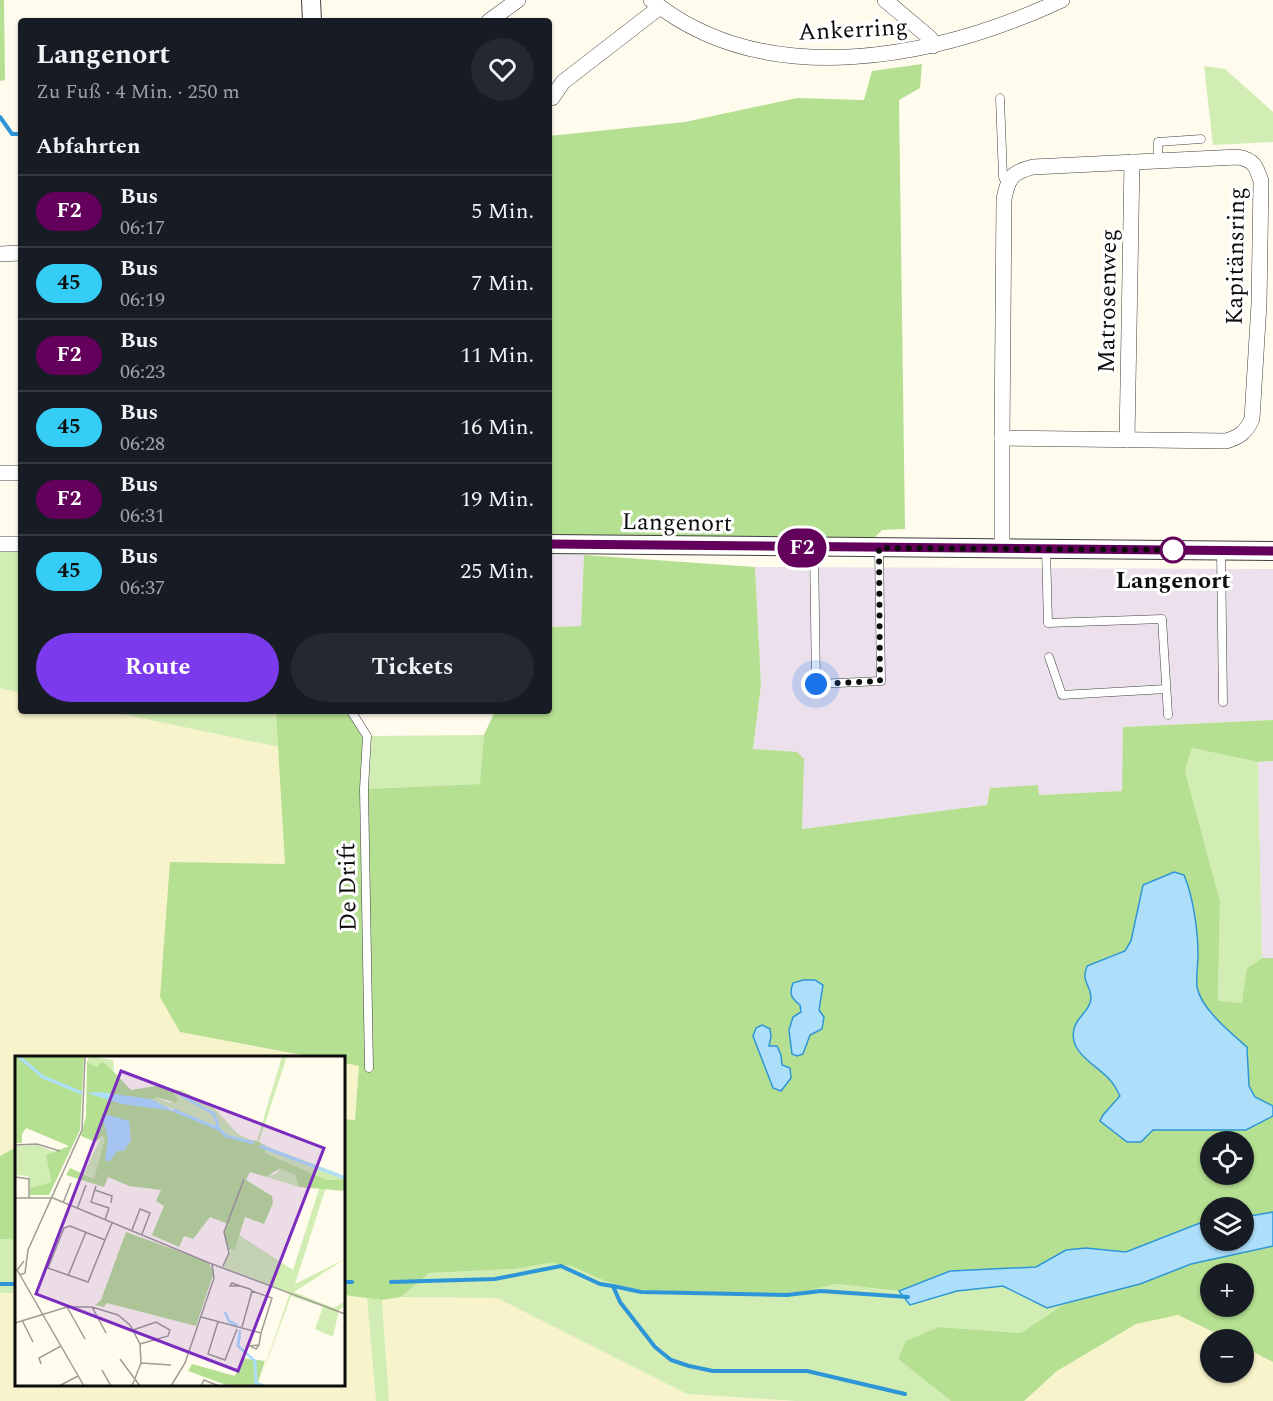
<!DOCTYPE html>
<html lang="de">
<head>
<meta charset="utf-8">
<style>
	body { margin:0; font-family:Spectral,serif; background:#242831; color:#f1f3f6; height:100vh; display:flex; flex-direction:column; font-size:22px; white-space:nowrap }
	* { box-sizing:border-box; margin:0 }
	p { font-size:20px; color:#9ea1a6 }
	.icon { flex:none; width:33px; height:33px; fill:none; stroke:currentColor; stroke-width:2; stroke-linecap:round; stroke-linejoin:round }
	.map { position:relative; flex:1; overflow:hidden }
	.side { position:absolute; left:18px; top:18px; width:534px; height:696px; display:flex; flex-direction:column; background:#171b24; border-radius:6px; box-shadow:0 2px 4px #0004 }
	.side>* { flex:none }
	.badge { padding:0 12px; border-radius:20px; font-size:21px; line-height:39px }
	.buttons { position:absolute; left:1200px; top:1131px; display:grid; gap:12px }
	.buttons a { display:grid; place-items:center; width:54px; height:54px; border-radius:50%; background:#171b24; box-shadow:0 2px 4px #0004; font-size:30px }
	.you { position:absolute; width:30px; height:30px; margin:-15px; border:4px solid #fff; border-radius:50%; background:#1a73e8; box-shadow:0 0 0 9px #1a73e833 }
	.map>.badge { position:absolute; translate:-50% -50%; box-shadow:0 0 0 3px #fff }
	h2 { padding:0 18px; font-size:22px; line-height:54px }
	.round { display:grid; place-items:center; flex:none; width:63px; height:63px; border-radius:32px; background:#242831 }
	.head { display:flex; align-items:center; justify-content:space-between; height:102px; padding:0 18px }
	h1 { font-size:28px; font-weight:700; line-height:45px }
	.cta { display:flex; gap:12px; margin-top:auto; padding:12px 18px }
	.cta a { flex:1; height:69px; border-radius:36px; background:#7c3aed; color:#fff; font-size:24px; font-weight:700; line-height:69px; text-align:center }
	.cta a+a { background:#242831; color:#f1f3f6 }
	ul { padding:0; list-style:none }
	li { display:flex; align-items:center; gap:18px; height:72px; padding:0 18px; border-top:2px solid #363941 }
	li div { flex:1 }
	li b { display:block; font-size:22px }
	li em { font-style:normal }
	li .badge { min-width:66px; font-weight:700; text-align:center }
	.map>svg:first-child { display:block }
</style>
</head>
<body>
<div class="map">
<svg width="1273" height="1401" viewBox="0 0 1273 1401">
	<rect width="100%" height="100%" fill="#fffbed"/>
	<g fill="#ebe0ec">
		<polygon points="549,553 584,555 581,626 549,627"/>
		<polygon points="755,567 1273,569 1273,720 1123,727 1123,791 1039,795 1038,786 990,788 987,805 802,829 753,749 761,685"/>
		<polygon points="1273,761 1273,958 1262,958 1258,762"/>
	</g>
	<g fill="#f7f3ca">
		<polygon points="0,688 21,693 21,711 107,711 279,747 285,864 180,1032 313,1057 16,1058 16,1147 0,1156"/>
		<polygon points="344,1063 359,1066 355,1121 344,1119"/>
		<polygon points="0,1293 16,1293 16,1384 344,1384 344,1295 367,1298 376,1401 0,1401"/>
		<polygon points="401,1297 497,1298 687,1394 796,1401 389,1401 382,1300"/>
		<polygon points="1178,1315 1228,1339 1210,1340 1210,1372 1244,1372 1244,1347 1273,1362 1273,1401 1024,1401 1057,1371 1136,1324"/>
	</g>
	<g fill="#d2edb3">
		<polygon points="1204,66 1225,69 1273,112 1273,142 1213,145"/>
		<polygon points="0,541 21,541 21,693 0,688"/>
		<polygon points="107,711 276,711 279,747"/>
		<polygon points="484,735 481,784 364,789 367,736"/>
		<polygon points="1192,748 1258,762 1262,958 1247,968 1243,1003 1218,1002 1220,901 1185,771"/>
		<polygon points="0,1239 16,1240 16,1293 0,1293"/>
		<polygon points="550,1263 571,1266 605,1281 636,1290 772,1294 804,1292 836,1284 899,1291 910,1305 957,1291 1003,1286 1047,1308 1067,1302 1021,1333 939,1327 898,1359 951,1401 796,1401 687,1394 497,1298 401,1297 429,1273 515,1269"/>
		<polygon points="367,1298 382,1300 389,1401 376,1401"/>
	</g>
	<g fill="#b5df91" fill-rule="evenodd">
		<polygon points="0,0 4,0 5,80 0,81"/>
		<polygon points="922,64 920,88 899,100 905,529 882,530 873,539 549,535 549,136 685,122 797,98 864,100 872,71"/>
		<path d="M584,555L755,567L761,685L753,749L797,752L804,759L802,829L987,805L990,788L1038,785L1039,795L1122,791L1123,727L1273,720V761L1258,762L1192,748L1185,771L1220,901L1218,1001L1242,1003L1247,968L1262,958H1273V1362L1244,1347V1340L1228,1339L1178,1315L1136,1324L1057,1371L1024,1401H951L898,1359L906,1341L939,1327L1021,1333L1067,1302L1073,1284L950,1271L899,1291L836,1284L804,1292L772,1294L636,1290L605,1281L571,1266L550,1263L515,1269L429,1273L401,1297L382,1300L344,1295V1119L355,1120L359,1066L344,1063V1058L313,1057L180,1032L160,997L170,862L285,864L276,711H351L367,736L365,789L480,784L484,735L495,711H549V627L581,626ZM1210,1142H1244V1174H1210ZM1210,1208H1244V1240H1210ZM1210,1274H1244V1306H1210Z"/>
		<polygon points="16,1147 16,1240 0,1239 0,1156"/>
	</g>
	<g fill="#addffb" stroke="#2e96d8" stroke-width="1.5">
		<path d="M1174,872L1184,875C1193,896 1198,931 1198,954C1198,964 1196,976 1197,987C1201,1009 1231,1033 1247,1047L1249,1086L1255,1097L1273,1106V1116L1246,1130H1153L1141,1142H1127L1100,1121L1103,1115L1120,1096C1117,1090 1114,1084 1110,1080C1097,1065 1068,1053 1074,1029C1076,1017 1091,1011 1091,997C1090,983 1081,983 1087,966L1125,951L1131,941L1143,885Z"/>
		<path d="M803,980H815L823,985L819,1010L824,1017L822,1029L810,1035L803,1054L797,1056L792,1054L789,1030L793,1017L801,1012L800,1005C791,998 789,994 793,983Z"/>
		<polygon points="762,1025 770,1029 771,1037 769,1046 777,1046 781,1055 782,1065 790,1068 791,1078 781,1091 773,1088 753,1036 756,1028"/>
		<polygon points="1273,1212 1273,1246 1191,1264 1140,1284 1047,1308 1003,1286 957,1291 910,1305 899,1291 950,1271 1036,1267 1066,1250 1086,1248 1126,1252 1200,1223 1210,1221 1210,1240 1244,1240 1244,1217"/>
	</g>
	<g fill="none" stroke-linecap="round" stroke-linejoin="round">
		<g stroke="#2e96d8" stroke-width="4">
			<polyline points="0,117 12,134 21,134"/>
			<polyline points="344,1282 352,1282"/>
			<polyline points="391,1282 495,1279 561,1266 600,1284 613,1286 620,1302 655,1347 671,1360 689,1366 713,1371 807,1371 905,1394"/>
			<polyline points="0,1284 16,1284"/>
			<polyline points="613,1286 641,1292 787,1295 821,1291 908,1297"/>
		</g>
		<defs>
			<g id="service">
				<polyline points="1000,98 1003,177 1006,184"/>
				<polyline points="1158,161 1158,142 1201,139"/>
				<polyline points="814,548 816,684 881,681 879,548"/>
				<polyline points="1046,550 1048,623 1162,619 1168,715"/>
				<polyline points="1221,552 1223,702"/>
				<polyline points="1049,657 1062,695 1166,689"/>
				<polyline points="351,711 367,736 364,789 369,1068"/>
			</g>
			<g id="minor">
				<path d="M651,0C767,94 939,57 1062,0"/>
				<polyline points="885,0 930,38 933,46"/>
				<polyline points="489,21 518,0"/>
				<polyline points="552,98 563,82 660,7"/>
				<path d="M1238,157C1254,160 1256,166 1261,181L1259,304L1252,419C1246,432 1240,437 1226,441L1002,438L1004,199C1008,178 1012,172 1033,167Z"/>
				<polyline points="0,254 21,253"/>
				<polyline points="1127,440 1132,162"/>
				<polyline points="0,473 21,473"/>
				<polyline points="0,544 21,544"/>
				<polyline points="1002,549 1002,438"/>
			</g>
			<g id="tertiary">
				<polyline points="311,0 312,21"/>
				<polyline points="549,544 1273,551"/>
			</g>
		</defs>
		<use href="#service" stroke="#404040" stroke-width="9"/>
		<use href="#minor" stroke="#404040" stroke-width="16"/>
		<use href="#tertiary" stroke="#404040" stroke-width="20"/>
		<use href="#service" stroke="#fff" stroke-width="8"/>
		<use href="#minor" stroke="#fff" stroke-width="15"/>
		<use href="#tertiary" stroke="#fff" stroke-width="18"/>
	</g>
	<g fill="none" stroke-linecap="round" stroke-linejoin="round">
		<defs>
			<polyline id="line" points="549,544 1273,551"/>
		</defs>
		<use href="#line" stroke="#fff" stroke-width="14"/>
		<use href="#line" stroke="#62005b" stroke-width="9"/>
		<polyline stroke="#0d0d0d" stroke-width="6" stroke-dasharray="0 10.8" points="816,684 880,681 879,548 1173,550"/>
	</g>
	<circle fill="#fff" stroke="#62005b" stroke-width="3" cx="1173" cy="550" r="12"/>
	<g text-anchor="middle" stroke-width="6" stroke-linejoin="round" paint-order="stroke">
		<g font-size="24" fill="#0d0d0d" stroke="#fff">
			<text transform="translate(853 29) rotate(-3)" y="8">Ankerring</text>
			<text transform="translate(1235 256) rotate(-89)" y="8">Kapitänsring</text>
			<text transform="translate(1107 301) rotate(-89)" y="8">Matrosenweg</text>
			<text transform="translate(677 522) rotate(1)" y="8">Langenort</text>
			<text transform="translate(347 887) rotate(-91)" y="8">De Drift</text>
		</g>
		<g font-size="24" font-weight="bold" fill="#0d0d0d" stroke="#fff">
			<text x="1173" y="588">Langenort</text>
		</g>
	</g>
	<g transform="translate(15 1056)">
		<rect width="330" height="330" fill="#fffbed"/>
		<path d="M74,0L98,4L99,16L92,9L82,11L72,6ZM267,0H272L244,86L242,85ZM157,34H166L199,52L223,78L238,85L213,81L201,71L133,43L142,41L155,47L163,44ZM87,80L90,82L79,124L69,117ZM22,89L40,96L31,99L36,126L15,132L13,120L0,119V90ZM251,90L330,120V123L312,124L250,97ZM265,111L280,119L284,131L252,121L262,117ZM305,130L311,131L280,228L330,203L279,236L319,252L330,245V249L324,254L318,281L300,273L308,251L276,240L244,327L275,237L207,211L224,179L278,214Z" fill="#d2edb3"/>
		<path d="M0,0H69L65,74L34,139H15V132L36,126L31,99L54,90L11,72L7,78V87H0ZM72,6L82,11L86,6L92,9L116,34L147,29L157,34L163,44L161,47L142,41L131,46L201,71L213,81L242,85L251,90L250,97L312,124L330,123V135L284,131L280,119L265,112L252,121L235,116L231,124L257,140L258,147L249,168L230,161L220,193L214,194L209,176L213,168L195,161L178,183L169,180L164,191L137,179L149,150L141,145L146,134L114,130L93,121L89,131L51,119L55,112L79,123L90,82L87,80L81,86L66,80L71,60ZM111,176L193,206L199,216L181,270L92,247L89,251L80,249L86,244ZM227,302L250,305L243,326L252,330H214L173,315L177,308L220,320Z" fill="#b5df91"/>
		<path d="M84,36L136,43L159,55L107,48L72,37ZM94,59L114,65L116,84L109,95H102L95,105H90L93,82L87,60Z" fill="#addffb"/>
		<path fill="none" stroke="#addffb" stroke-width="3" d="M3,0L28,21L67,37M164,38L199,58L204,73L211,80L239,87M158,54L204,73M245,90L330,122M210,256L214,265L223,270M225,274L223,290L240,305L241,327L248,330"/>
		<path fill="none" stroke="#9e9c93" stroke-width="1.5" d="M0,89L22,88L45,95M0,121L14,123V142M81,130L76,146L94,152L90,164M80,134L97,140L96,147M0,142H38L197,208L199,222L170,307L156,330M48,147L56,127M62,153L71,129M55,170L90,184L73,226L33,212L49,172ZM117,174L125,153L135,157L127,178M90,184L97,167M9,205L2,214L5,219L10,217L13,194L67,74L70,0M197,208L330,258M208,210L214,197L209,176L229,123M5,219L69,330M53,220L71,176M225,230H215L217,227L225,230L235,233L237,235L227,271M237,235L257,242L246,277M52,251L70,283M77,251L91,277M186,261L246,277L244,289L235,290L241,293L244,289M7,264L18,286M203,266L193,298L210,304L222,273M0,267L52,251H77L103,259L115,269L125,288L126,307L117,330M118,274L141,266L155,274L153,280L125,288M105,303L125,330M126,307L156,309M26,308L24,302L46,290M87,314L96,330M44,330L63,320M186,330L189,324L204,330"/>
		<path fill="#7b2cbf" fill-opacity="0.15" stroke="#7b2cbf" stroke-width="3" d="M106,15L309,92L223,315L21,238Z"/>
		<rect width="330" height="330" fill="none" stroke="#0d0d0d" stroke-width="3"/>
	</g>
</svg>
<div class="buttons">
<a><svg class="icon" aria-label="locate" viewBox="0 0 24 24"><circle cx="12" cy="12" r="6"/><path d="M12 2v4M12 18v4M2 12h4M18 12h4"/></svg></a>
<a><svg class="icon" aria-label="layers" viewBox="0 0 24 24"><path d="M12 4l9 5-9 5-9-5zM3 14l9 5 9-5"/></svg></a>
<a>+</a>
<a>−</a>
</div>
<div class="you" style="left:816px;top:684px"></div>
<b class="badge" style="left:802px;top:548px;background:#62005b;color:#fff">F2</b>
<section class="side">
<div class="head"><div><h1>Langenort</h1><p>Zu Fuß · 4 Min. · 250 m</p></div><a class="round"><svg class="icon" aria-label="heart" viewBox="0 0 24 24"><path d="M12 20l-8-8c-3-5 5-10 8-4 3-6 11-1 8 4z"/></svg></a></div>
<h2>Abfahrten</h2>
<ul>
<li><span class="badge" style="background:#62005b;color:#fff">F2</span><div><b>Bus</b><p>06:17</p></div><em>5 Min.</em></li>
<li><span class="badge" style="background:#35ccf6;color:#111">45</span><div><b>Bus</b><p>06:19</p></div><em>7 Min.</em></li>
<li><span class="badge" style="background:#62005b;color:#fff">F2</span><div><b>Bus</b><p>06:23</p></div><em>11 Min.</em></li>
<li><span class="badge" style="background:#35ccf6;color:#111">45</span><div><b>Bus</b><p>06:28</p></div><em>16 Min.</em></li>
<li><span class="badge" style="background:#62005b;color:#fff">F2</span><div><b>Bus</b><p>06:31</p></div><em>19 Min.</em></li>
<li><span class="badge" style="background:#35ccf6;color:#111">45</span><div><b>Bus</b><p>06:37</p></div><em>25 Min.</em></li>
</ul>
<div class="cta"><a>Route</a><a>Tickets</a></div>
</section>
</div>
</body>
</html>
